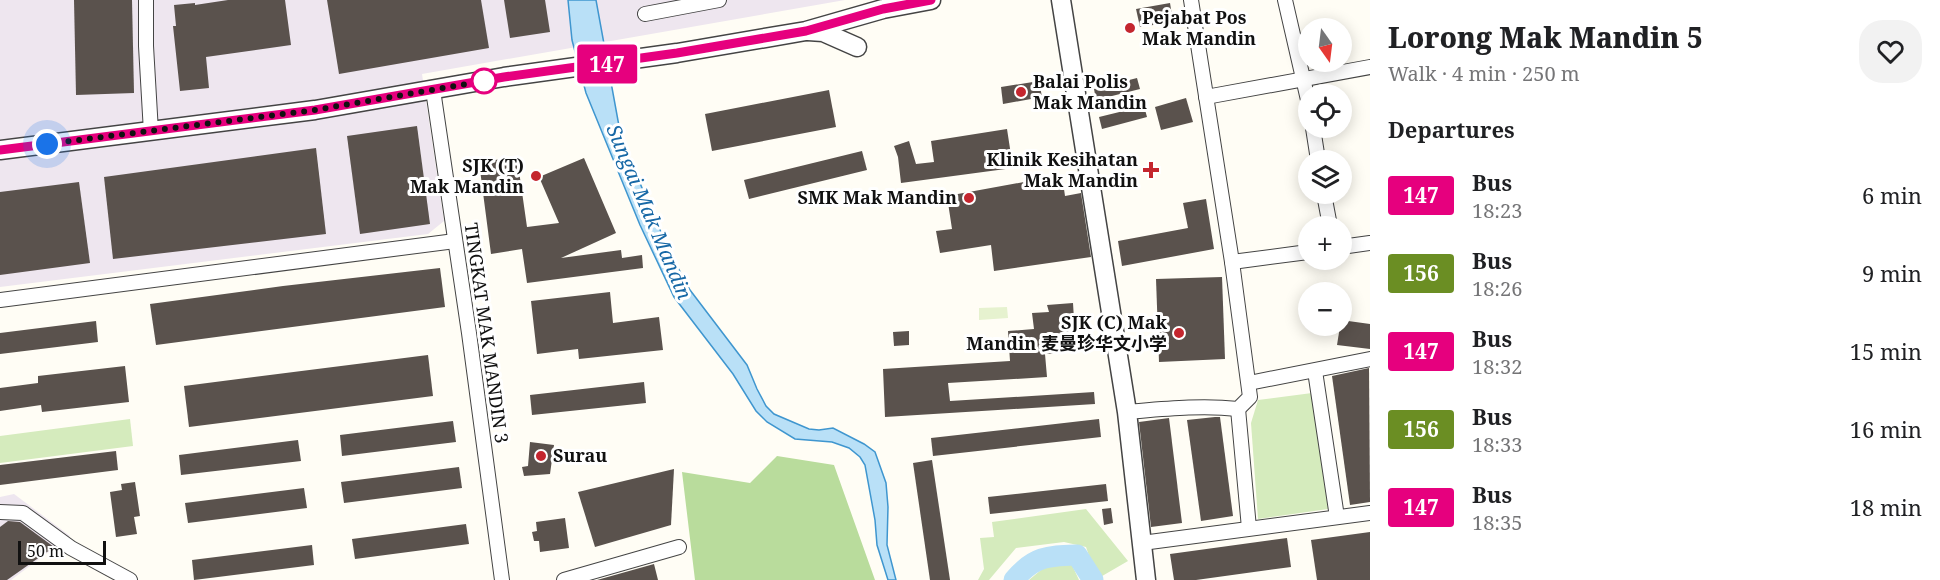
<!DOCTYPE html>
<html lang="en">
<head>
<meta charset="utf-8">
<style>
	body { margin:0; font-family:"Noto Serif","Noto Sans SC",serif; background:#f2f2f2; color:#202124; height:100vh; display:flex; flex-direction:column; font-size:22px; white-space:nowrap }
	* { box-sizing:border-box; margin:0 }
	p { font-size:20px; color:#757577 }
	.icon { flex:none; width:33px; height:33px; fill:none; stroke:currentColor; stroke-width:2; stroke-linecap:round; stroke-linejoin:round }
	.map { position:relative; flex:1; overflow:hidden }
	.details { display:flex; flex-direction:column; background:#fff; width:570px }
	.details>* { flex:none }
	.badge { padding:0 12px; border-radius:4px; font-size:21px; line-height:39px }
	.needle { width:39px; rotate:166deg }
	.fabs { position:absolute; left:1298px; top:18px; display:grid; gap:12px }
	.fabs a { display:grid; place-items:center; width:54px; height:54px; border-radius:50%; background:#fff; box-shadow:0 3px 15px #0003; font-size:30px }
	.scale { position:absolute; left:18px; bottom:15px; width:88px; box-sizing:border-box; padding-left:6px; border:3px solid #111; border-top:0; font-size:16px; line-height:21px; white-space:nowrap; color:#111; -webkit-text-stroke:4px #fff; paint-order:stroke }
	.you { position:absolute; width:30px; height:30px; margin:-15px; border:4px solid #fff; border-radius:50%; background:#1a73e8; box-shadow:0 0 0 9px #1a73e833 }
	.map>.badge { position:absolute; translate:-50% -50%; box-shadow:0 0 0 3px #fff }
	h2 { padding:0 18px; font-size:22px; line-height:54px }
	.round { display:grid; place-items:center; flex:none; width:63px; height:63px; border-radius:24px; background:#f2f2f2 }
	.head { display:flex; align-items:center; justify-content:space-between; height:102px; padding:0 18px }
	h1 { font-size:28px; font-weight:800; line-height:45px }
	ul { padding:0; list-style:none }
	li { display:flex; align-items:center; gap:18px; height:78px; padding:0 18px }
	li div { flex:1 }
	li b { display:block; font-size:22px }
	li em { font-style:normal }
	li .badge { min-width:66px; font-weight:700; text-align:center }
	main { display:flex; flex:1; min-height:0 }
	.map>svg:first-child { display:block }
</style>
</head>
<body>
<main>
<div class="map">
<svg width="1370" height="580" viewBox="0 0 1370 580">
	<rect width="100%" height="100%" fill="#fffdf5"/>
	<g fill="#eee6ef">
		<polygon points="0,0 845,0 422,74 444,221 428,234 0,287"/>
		<polygon points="14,494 70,536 11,580 0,580 0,497"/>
	</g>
	<g fill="#d5ebbd">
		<polygon points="1312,393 1328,509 1258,519 1251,423 1258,400"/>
		<polygon points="130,419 133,446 0,463 0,436"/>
		<polygon points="1086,509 1128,561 1097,579 1086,547 1064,542 1016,548 989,580 978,580 984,569 980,538 994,537 992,522"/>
		<polygon points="1047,565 1072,565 1079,580 1029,580"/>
	</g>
	<polygon fill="#b9dc9c" points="777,456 834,465 875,580 695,580 682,472 750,483"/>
	<polygon fill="#e6f2cf" points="1007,307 1008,318 979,320 979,308"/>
	<polygon fill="#b9e0f7" stroke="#3f96cf" stroke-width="1.5" points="568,0 596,0 621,137 654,217 676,264 690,290 747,365 757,389 766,406 774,414 809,429 819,430 833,428 864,444 875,452 886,483 888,507 887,545 896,580 888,580 877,545 875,520 865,465 860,457 849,448 832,442 795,439 767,422 756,411 733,374 674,297 640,225 586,93 572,40"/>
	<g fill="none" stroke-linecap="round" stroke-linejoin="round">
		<path stroke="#b9e0f7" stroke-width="21" d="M1014,580C1034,556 1048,556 1077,555L1093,580"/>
	</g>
	<g fill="#5a524d">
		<polygon points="74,0 132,0 134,93 76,95"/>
		<polygon points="228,0 285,0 291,45 206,57 209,88 180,91 173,26 176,26 174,5 195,3 195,5"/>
		<polygon points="327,0 481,0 489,48 339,74"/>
		<polygon points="504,0 545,0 550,32 510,38"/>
		<polygon points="1170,3 1173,22 1140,27 1136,9"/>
		<polygon points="1137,78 1140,89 1096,100 1094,89"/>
		<polygon points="1039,81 1042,97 1003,104 1001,87"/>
		<polygon points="829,90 836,127 712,151 705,114"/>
		<polygon points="1186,98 1193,122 1161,130 1155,107"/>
		<polygon points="1144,106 1147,117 1102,129 1099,117"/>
		<polygon points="417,126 430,224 360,234 347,136"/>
		<polygon points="1007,129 1013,168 901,183 898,157 894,146 909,141 916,164 934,162 931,141"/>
		<polygon points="316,148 326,234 113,259 104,177"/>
		<polygon points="862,151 867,170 749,199 744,180"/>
		<polygon points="517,157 527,227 559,223 539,177 584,158 616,233 561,258 621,250 622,258 642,255 643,268 527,283 522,249 491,254 479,162"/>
		<polygon points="1062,175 1065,196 1081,193 1091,257 994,271 991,245 940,253 936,231 952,229 947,196"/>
		<polygon points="79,182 90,263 0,275 0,192"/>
		<polygon points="1206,199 1214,249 1122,266 1118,241 1188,228 1183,203"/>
		<polygon points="440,268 445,307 156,345 150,304 283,286"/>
		<polygon points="1222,277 1225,359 1159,362 1156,279"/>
		<polygon points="610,292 613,323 659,317 663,350 579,359 578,349 537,354 531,301"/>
		<polygon points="1073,303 1076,352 1045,354 1047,377 948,383 950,401 1094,392 1095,404 885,417 883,369 1010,361 1008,331 1034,329 1032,313 1049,312 1047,305"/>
		<polygon points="1341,320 1370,324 1370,349 1337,345"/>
		<polygon points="96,321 98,342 0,354 0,333"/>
		<polygon points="909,331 909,345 894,346 893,332"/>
		<polygon points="428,355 433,396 189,427 184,386"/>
		<polygon points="125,366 129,402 42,412 41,405 0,411 0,388 38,383 38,376"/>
		<polygon points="1369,368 1370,502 1350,505 1332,376"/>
		<polygon points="644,382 646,403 532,415 530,395"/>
		<polygon points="1215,417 1220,417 1233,516 1201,521 1187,420"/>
		<polygon points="1169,418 1182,523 1151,527 1139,422"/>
		<polygon points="1099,419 1101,437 933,456 931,438"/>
		<polygon points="453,421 456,442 342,456 340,435"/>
		<polygon points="298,440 301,461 181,475 179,455"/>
		<polygon points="530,442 554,445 550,474 524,476 522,467 528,466"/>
		<polygon points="116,451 118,470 0,485 0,465"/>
		<polygon points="932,460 950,580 930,580 913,463"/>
		<polygon points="459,467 462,488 344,503 341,482"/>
		<polygon points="674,469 671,525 595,547 578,492"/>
		<polygon points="135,482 140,516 134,517 137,534 116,537 110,492 122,490 121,484"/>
		<polygon points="1106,484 1108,501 990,514 988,497"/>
		<polygon points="304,488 307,508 188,523 185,503"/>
		<polygon points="1111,508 1113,523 1104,525 1102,509"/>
		<polygon points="565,518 569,548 540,552 539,541 534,541 532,532 537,531 536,522"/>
		<polygon points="8,521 20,522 54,547 7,580 0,580 0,527"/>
		<polygon points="466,524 469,544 355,559 352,539"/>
		<polygon points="1370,532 1370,580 1317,580 1311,540"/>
		<polygon points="1287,538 1291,567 1196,580 1174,580 1170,554"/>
		<polygon points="312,545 314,565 194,580 192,560"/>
		<polygon points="654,564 658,580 597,580"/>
	</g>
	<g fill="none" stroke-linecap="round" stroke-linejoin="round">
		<defs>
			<g id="minor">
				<polyline points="146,0 146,46 151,132"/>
				<polyline points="1285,0 1308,100"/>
				<polyline points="645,14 719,0"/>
				<polyline points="433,90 469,333 502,580"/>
				<polyline points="1206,97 1370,67"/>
				<polyline points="1313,128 1318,160"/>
				<polyline points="1324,194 1330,226"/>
				<polyline points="1341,247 1370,243"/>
				<polyline points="1232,262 1308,252"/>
				<polyline points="0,300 455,241"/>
				<polyline points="1315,371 1337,517"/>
				<polyline points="1249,383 1370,359"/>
				<polyline points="1238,409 1249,528"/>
				<path d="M1127,412C1164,409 1201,405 1238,409L1250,397L1232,262L1191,0"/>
				<polyline points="0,512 23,513 71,548 130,580"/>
				<polyline points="1142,543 1370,513"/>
				<polyline points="564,580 679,547"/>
			</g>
			<g id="tertiary">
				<polyline points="1061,0 1127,412 1146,580"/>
				<polyline points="808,31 823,32 857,47"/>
				<polyline points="0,150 315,110 504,77 677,53 806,31 883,9 931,0"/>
			</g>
		</defs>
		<use href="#minor" stroke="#444" stroke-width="16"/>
		<use href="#tertiary" stroke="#444" stroke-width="21"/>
		<use href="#minor" stroke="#fff" stroke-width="14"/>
		<use href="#tertiary" stroke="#fff" stroke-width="18"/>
	</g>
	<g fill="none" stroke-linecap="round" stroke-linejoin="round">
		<defs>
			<polyline id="line" points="0,150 315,110 504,77 677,53 806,31 883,9 931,0"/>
		</defs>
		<use href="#line" stroke="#fff" stroke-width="14"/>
		<use href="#line" stroke="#e6007e" stroke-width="9"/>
		<polyline stroke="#111" stroke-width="6" stroke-dasharray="0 10.8" points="47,144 315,110 484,81"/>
	</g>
	<g fill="#c4262e" stroke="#fff" stroke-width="2">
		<circle cx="1130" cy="28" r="6"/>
		<circle cx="1021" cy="92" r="6"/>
		<path d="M1148 161h6v6h6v6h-6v6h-6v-6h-6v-6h6z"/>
		<circle cx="536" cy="176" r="6"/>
		<circle cx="969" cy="198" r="6"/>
		<circle cx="1179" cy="333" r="6"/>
		<circle cx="541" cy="456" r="6"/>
	</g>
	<circle fill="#fff" stroke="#e6007e" stroke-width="3" cx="484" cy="81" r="12"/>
	<g text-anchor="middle" stroke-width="6" stroke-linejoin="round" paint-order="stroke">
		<g font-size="18" font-weight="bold" fill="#111" stroke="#fff" text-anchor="end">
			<text x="1142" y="24" text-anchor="start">Pejabat Pos<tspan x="1142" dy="21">Mak Mandin</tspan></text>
			<text x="1033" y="88" text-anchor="start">Balai Polis<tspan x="1033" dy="21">Mak Mandin</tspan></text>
			<text x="1138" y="166">Klinik Kesihatan<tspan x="1138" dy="21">Mak Mandin</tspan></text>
			<text x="524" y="172">SJK (T)<tspan x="524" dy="21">Mak Mandin</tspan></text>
			<text x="957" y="204">SMK Mak Mandin</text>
			<text x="1167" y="329">SJK (C) Mak<tspan x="1167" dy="21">Mandin 麦曼珍华文小学</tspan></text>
			<text x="553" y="462" text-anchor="start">Surau</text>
		</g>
		<g font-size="18" fill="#111" stroke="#fff">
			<text transform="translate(486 333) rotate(82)" y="6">TINGKAT MAK MANDIN 3</text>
		</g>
		<g font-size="20" font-style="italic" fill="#1768a6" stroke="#fff">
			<text transform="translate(649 212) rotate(67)" y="7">Sungai Mak Mandin</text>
		</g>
	</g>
</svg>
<div class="fabs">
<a><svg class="needle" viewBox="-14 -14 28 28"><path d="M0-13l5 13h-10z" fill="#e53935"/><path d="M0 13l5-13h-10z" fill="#757577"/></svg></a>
<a><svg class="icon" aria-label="locate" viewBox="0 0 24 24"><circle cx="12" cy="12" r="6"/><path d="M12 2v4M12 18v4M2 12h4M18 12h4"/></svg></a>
<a><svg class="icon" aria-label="layers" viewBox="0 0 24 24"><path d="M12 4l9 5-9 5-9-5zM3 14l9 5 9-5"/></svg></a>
<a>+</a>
<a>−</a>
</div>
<div class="scale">50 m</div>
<div class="you" style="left:47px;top:144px"></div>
<b class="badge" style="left:607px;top:64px;background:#e6007e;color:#fff">147</b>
</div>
<section class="details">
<div class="head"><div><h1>Lorong Mak Mandin 5</h1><p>Walk · 4 min · 250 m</p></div><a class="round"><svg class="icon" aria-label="heart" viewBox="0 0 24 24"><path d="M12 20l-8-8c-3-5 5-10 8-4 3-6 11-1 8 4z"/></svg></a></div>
<h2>Departures</h2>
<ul>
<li><span class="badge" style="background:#e6007e;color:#fff">147</span><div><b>Bus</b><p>18:23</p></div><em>6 min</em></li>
<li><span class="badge" style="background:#6b8e23;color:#fff">156</span><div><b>Bus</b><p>18:26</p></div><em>9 min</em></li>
<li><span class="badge" style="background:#e6007e;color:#fff">147</span><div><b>Bus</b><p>18:32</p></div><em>15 min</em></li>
<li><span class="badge" style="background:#6b8e23;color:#fff">156</span><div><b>Bus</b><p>18:33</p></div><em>16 min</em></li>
<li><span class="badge" style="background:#e6007e;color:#fff">147</span><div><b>Bus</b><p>18:35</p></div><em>18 min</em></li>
</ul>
</section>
</main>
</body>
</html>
